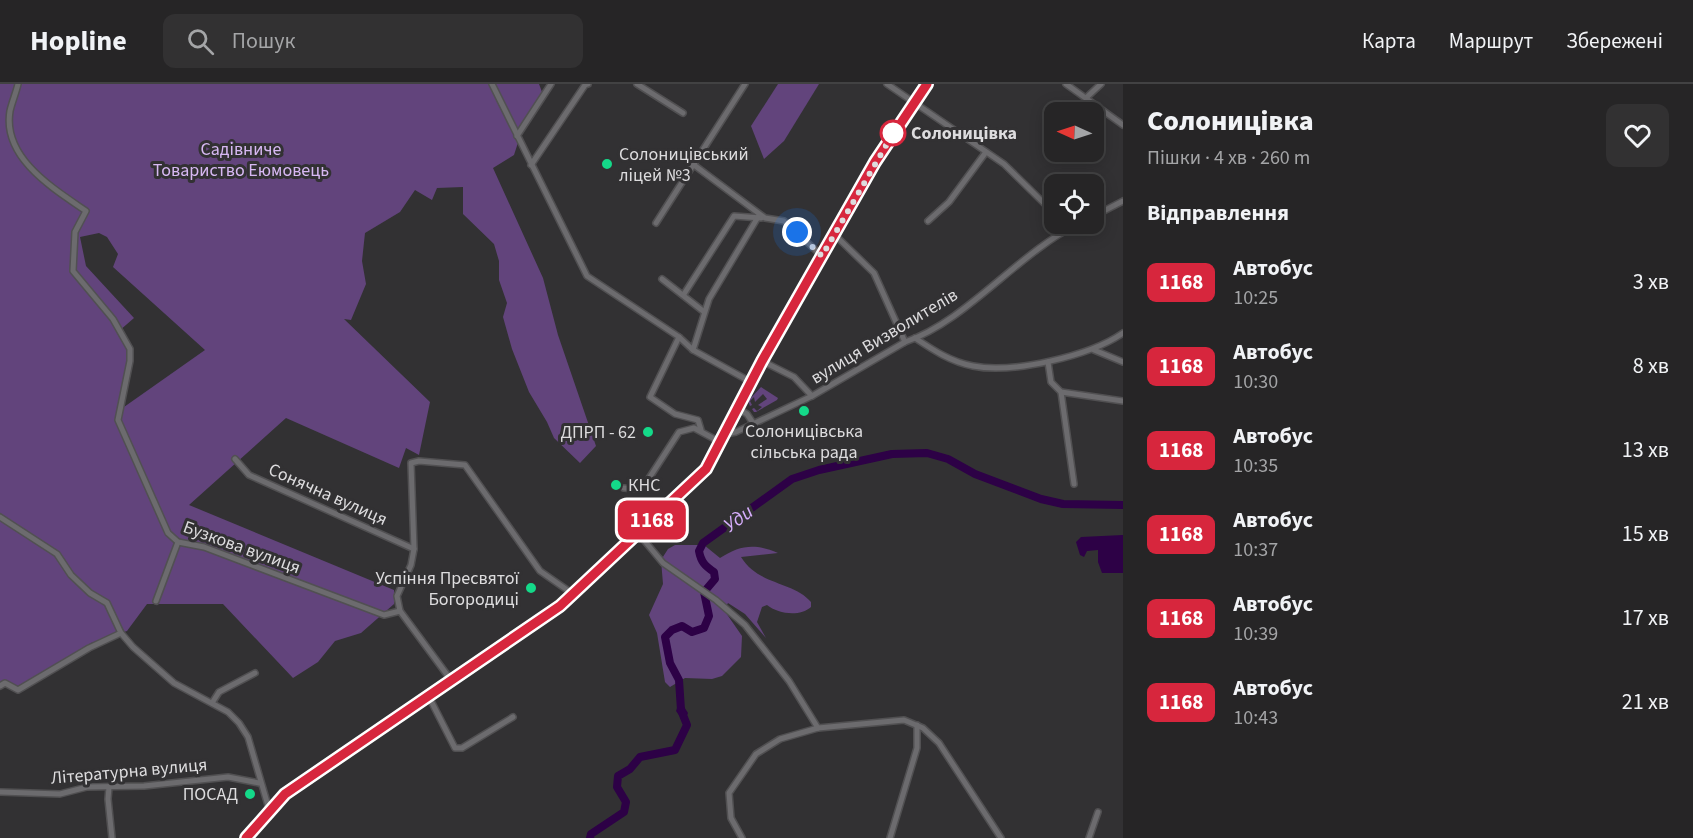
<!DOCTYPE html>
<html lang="uk">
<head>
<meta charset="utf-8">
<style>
	body { margin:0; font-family:"Source Sans 3",sans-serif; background:#323132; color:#f1f3f6; height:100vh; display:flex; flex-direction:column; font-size:22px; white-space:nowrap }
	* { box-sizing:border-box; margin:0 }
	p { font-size:20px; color:#a4a5a7 }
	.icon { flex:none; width:33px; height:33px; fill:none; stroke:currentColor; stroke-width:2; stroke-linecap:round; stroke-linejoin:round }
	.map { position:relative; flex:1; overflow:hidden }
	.side { display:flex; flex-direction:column; background:#262526; width:570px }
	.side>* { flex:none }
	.badge { padding:0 12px; border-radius:9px; font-size:21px; line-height:39px }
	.needle { width:39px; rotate:273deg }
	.buttons { position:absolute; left:1044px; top:18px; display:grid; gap:12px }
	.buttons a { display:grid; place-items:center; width:60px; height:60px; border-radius:12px; background:#262526; box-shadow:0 3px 15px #0003,0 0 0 2px #424243; font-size:30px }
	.you { position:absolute; width:30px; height:30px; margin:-15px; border:4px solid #fff; border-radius:50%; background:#1a73e8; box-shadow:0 0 0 9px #1a73e833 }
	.map>.badge { position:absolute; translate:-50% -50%; box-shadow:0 0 0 3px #fff }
	h2 { padding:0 24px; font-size:22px; line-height:54px }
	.round { display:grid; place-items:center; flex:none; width:63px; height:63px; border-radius:12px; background:#323132 }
	.summary { display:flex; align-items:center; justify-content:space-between; height:102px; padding:0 24px }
	h1 { font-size:28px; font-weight:800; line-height:45px }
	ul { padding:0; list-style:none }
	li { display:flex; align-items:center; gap:18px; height:84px; padding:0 24px }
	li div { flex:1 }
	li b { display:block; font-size:22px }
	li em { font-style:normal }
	li .badge { min-width:66px; font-weight:700; text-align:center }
	header { display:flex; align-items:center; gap:36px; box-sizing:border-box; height:84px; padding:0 30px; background:#262526; border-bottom:2px solid #424243 }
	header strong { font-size:28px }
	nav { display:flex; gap:33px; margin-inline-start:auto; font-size:21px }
	.search { width:420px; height:54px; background:#323132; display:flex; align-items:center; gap:15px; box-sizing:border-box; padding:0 21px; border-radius:12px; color:#a4a5a7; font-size:22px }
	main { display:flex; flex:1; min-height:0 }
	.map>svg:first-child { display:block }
</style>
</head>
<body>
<header>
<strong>Hopline</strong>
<div class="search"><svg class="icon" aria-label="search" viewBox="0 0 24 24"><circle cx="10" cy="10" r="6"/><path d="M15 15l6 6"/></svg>Пошук</div>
<nav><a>Карта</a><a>Маршрут</a><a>Збережені</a></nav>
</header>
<main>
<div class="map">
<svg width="1123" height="754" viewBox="0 0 1123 754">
	<rect width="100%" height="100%" fill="#323133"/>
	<g fill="#62447c" fill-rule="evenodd">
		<path d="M0,0H539L542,8L524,40L514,71L493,84L543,194L558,251L596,362L580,379L554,354L547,338L529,308L512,265L503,233L507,219L499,196V177L494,160L463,130V103L437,104L432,116L415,106L400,128L365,149L362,177L366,200L351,236L344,235L430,318L419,371L406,364L399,384L286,334L189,421L394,506V520L361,549L335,557L318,578L293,594L223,520H147L127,547L91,559L16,605L5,599L0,601ZM99,149L107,153L118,170L113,183L205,266L124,323L134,267L119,247L134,234L86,182L80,153Z"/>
		<polygon points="778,0 819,0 784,57 764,75 751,42"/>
		<polygon points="761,303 778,314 777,316 756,328 754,328 752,325 754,324 757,327 762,323 758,321 767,315 763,310 755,318 754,313 750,317 752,321 750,322 748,317"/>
		<path d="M675,461H704L720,474C740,461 755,459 778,469L741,473C759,502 793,497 811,518V523C800,533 778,530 767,521L762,523L757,538L766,554L745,530L728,519L724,526L742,552L741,573L722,592L712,595L685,594L670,603L665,598L657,549L649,531L663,500L661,476L668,465Z"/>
	</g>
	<g fill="#2d0146">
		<polygon points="1123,451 1123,489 1102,489 1098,478 1098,466 1087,467 1084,473 1080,471 1076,458 1081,453"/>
		<polygon points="681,618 688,629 686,634 682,635 676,627 679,619"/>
	</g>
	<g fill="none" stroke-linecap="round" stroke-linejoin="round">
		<path stroke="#2d0146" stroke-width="8" d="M590,754L591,750L624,728L626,718L617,703L618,692L630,685L640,673L675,666L687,641L681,626L679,596L670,579L665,553L672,546L682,542L692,548L704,544L709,532L704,508L715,495L714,488C705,482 701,478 699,467L703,459L792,395L819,386L892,370L927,369L948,375L975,390L1041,415L1063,420L1123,421"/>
		<defs>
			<g id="street">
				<path d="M18,0C16,9 12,18 10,27C2,74 54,105 86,127L75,148L73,187L113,235L130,265V277L118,336L168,449L178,458L204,463L384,531L400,527"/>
				<polyline points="492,0 587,192 679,253 693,266 751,298"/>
				<polyline points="637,0 683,29"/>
				<polyline points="887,0 1004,80 1054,129"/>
				<polyline points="1066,0 1123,41"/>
				<polyline points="1087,13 1101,0"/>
				<polyline points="517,52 551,0"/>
				<polyline points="531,81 585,1 588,0"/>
				<polyline points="694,81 765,134 784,137 822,172"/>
				<polyline points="1094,132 1123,117"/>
				<polyline points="928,137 949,118 986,68"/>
				<polyline points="656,139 745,0"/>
				<polyline points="839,155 874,189 905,258"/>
				<polyline points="662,195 703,227"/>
				<polyline points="684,210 734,132 761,134"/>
				<polyline points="679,253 650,313 675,330 698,336 701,346"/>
				<path d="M915,254C933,266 951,278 973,282C1012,290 1090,272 1123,249"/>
				<polyline points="693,266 709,215 758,133"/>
				<polyline points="1094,266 1123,278"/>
				<polyline points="762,277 794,293 812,312"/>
				<polyline points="1048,278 1051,298 1061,308 1123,317"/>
				<polyline points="1061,308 1074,400"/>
				<polyline points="737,324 747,330 753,339"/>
				<path d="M725,350L736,348L812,312L905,258C967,237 1018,169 1078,140"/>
				<polyline points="235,375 249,391 414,465"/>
				<polyline points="624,404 636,405 644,402 679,348 694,344 720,358"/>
				<polyline points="0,433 57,470 71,491 90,509 107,519 121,549 133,563 174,599 228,628 239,639 248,653 269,725"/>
				<polyline points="638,449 663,479 716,516 745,541 789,597 818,644"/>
				<polyline points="156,517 178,458"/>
				<polyline points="451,596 400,527 397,512 411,481 414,465 411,379 419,377 465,381 540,487 573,510"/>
				<polyline points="0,602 5,599 18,606 89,564 121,549"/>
				<polyline points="428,611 455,664 462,664 513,633"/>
				<polyline points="212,619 219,608 255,589"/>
				<polyline points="109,703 108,715 112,754"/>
				<polyline points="0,708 60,710 87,703 144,702 228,693 259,699"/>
				<polyline points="742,754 731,734 729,709 756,670 780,655 818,644 904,636 923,644 939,659 1001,754"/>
				<polyline points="890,754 917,664 917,641"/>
				<polyline points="1089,754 1098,728"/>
			</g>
			<polyline id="primary" points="246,754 285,710 560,522 706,385 762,277 886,60 927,0"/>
		</defs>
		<use href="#street" stroke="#515052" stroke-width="8"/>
		<use href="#primary" stroke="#515052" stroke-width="10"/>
		<use href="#street" stroke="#6c6b6e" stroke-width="5"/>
		<use href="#primary" stroke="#9578af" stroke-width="8"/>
	</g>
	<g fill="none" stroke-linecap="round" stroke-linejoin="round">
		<defs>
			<polyline id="line" points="246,754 285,710 560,522 706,385 762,277 875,78 927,0"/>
		</defs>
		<use href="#line" stroke="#fff" stroke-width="14"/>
		<use href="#line" stroke="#d7263d" stroke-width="9"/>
		<polyline stroke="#dddcde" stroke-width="6" stroke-dasharray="0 10.8" points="797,148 822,172 895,46 893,49"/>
	</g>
	<circle fill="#fff" stroke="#d7263d" stroke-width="3" cx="893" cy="49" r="12"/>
	<g fill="#14d989" stroke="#323133" stroke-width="2">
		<circle cx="607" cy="80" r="6"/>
		<circle cx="804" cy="327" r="6"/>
		<circle cx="648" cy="348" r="6"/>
		<circle cx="616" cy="401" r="6"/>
		<circle cx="531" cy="504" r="6"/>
		<circle cx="250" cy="710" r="6"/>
	</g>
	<g text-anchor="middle" stroke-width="6" stroke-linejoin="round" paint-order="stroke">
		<g font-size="18" font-weight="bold" fill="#dddcde" stroke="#323133" text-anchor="start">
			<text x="911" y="55">Солоницівка</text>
		</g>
		<g font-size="18" fill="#d7b8f3" stroke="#323133">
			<text x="241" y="71">Садівниче<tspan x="241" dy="21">Товариство Еюмовець</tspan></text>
		</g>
		<g font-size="18" fill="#dddcde" stroke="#323133" text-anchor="end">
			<text x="619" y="76" text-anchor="start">Солоницівський<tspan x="619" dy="21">ліцей №3</tspan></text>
			<text x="804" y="353" text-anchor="middle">Солоницівська<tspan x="804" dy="21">сільська рада</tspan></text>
			<text x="636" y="354">ДПРП - 62</text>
			<text x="628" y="407" text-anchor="start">КНС</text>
			<text x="519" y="500">Успіння Пресвятої<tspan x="519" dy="21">Богородиці</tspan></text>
			<text x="238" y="716">ПОСАД</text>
		</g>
		<g font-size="18" fill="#dddcde" stroke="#323133">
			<text transform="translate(884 252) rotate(-31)" y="6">вулиця Визволителів</text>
			<text transform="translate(328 410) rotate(24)" y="6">Сонячна вулиця</text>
			<text transform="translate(242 463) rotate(20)" y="6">Бузкова вулиця</text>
			<text transform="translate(129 687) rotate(-5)" y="6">Літературна вулиця</text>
		</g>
		<g font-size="20" font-style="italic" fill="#d6adfc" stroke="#323133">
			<text transform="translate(738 434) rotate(-36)" y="7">Уди</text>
		</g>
	</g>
</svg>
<div class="buttons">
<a><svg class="needle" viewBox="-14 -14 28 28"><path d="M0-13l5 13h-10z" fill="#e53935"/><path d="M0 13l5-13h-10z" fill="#a4a5a7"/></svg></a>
<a><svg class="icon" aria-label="locate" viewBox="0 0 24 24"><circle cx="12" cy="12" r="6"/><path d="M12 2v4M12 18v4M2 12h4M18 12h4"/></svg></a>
</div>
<div class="you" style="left:797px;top:148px"></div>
<b class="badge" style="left:652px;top:436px;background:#d7263d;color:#fff">1168</b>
</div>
<section class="side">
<div class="summary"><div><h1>Солоницівка</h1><p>Пішки · 4 хв · 260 m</p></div><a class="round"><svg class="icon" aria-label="heart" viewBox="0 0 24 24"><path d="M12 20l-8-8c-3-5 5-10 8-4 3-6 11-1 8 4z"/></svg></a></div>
<h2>Відправлення</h2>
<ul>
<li><span class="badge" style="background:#d7263d;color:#fff">1168</span><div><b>Автобус</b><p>10:25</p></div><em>3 хв</em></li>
<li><span class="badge" style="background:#d7263d;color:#fff">1168</span><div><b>Автобус</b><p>10:30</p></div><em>8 хв</em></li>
<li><span class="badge" style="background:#d7263d;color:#fff">1168</span><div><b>Автобус</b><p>10:35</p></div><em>13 хв</em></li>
<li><span class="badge" style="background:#d7263d;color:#fff">1168</span><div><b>Автобус</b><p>10:37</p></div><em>15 хв</em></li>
<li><span class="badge" style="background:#d7263d;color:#fff">1168</span><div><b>Автобус</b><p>10:39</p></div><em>17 хв</em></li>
<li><span class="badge" style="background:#d7263d;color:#fff">1168</span><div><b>Автобус</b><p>10:43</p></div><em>21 хв</em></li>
</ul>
</section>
</main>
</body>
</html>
